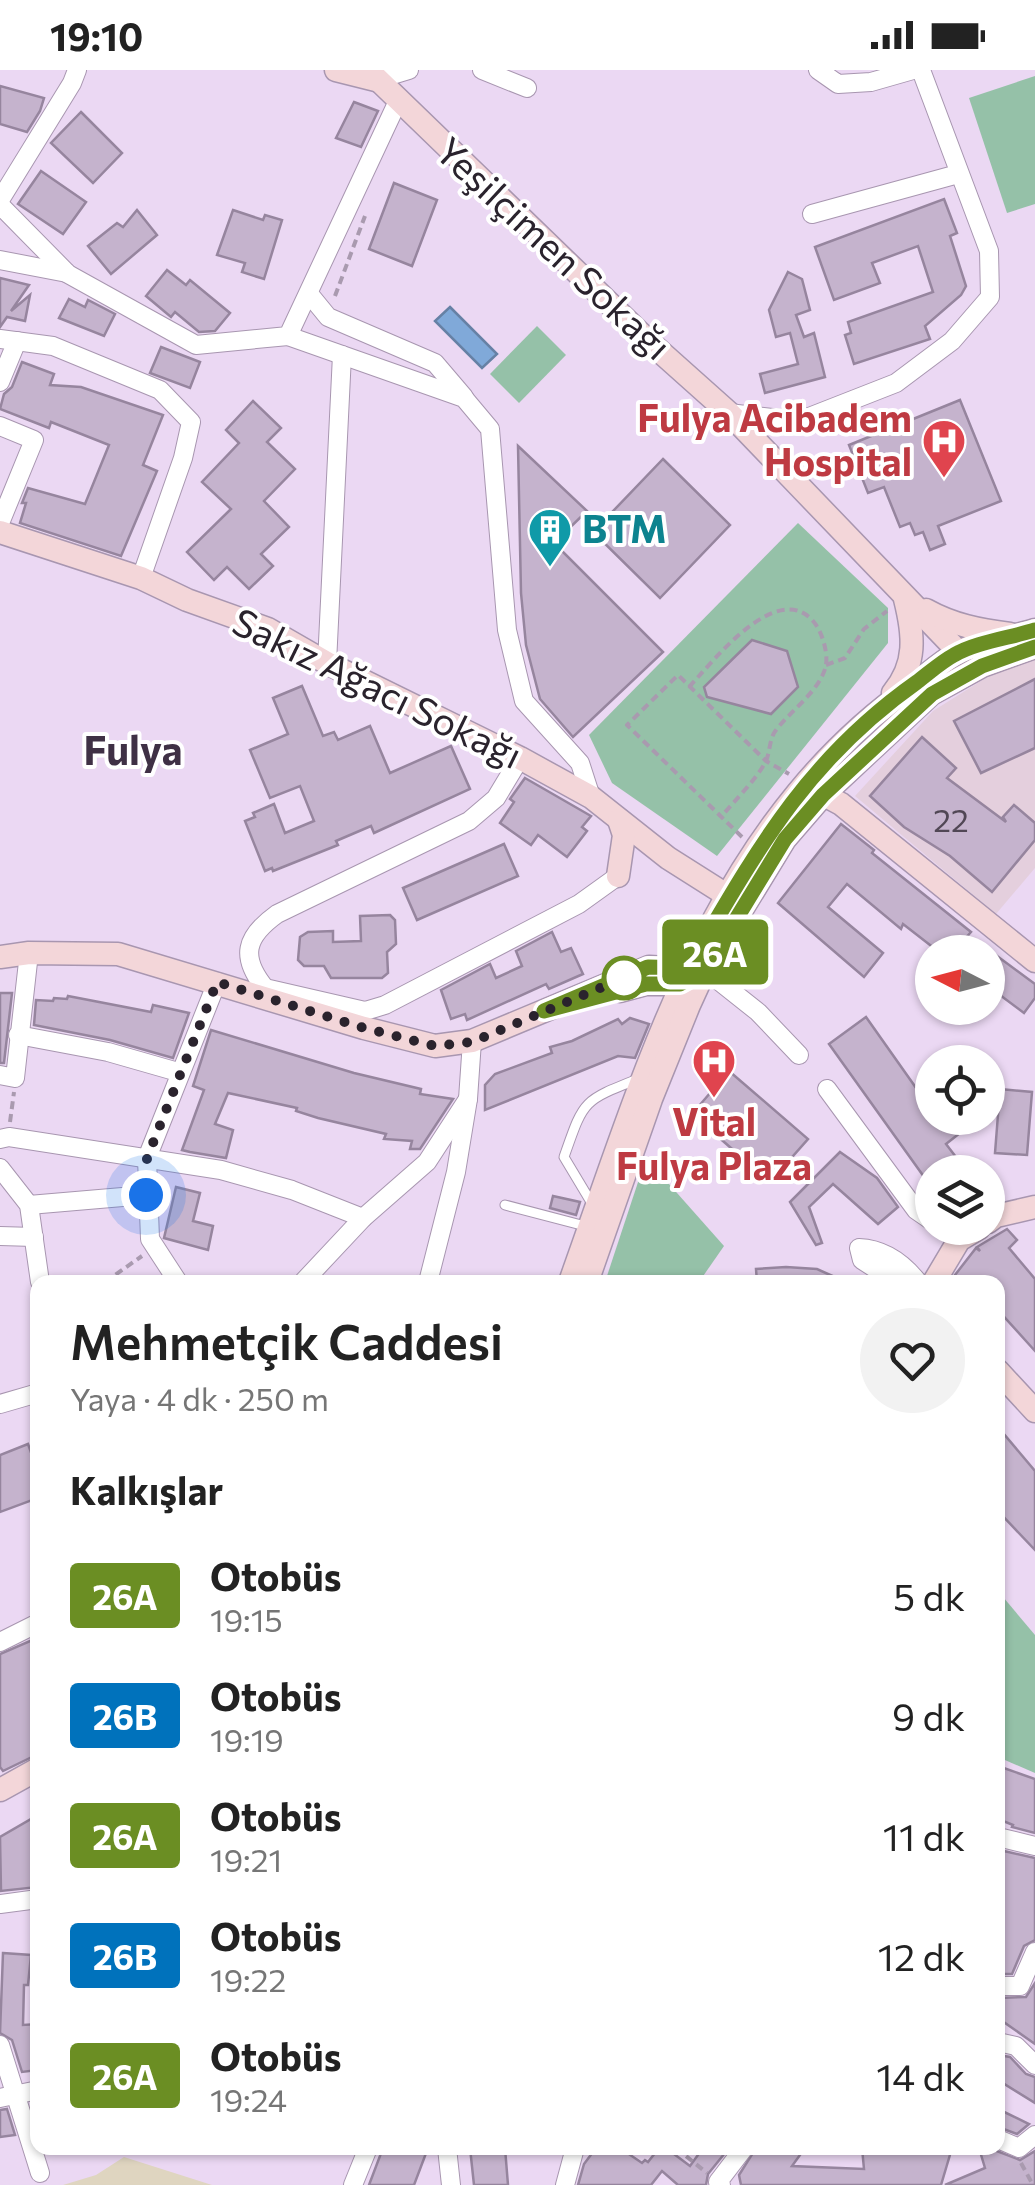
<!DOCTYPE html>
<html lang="tr">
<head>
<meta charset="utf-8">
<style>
	body { margin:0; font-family:Commissioner,sans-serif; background:#f2f2f2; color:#222; height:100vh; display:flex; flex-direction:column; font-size:38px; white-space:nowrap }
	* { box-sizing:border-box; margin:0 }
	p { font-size:32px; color:#767676 }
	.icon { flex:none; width:55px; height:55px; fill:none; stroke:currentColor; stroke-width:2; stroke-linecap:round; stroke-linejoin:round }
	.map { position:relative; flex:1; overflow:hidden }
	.drawer { position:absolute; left:30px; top:1205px; width:975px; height:880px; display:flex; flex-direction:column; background:#fff; border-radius:20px; box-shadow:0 2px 8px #0004 }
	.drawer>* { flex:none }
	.badge { padding:0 20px; border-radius:8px; font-size:35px; line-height:65px }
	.needle { width:65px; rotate:276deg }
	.buttons { position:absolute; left:915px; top:865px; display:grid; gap:20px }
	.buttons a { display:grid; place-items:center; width:90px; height:90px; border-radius:50%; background:#fff; box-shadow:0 2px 8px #0004; font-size:50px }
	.you { position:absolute; width:50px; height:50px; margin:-25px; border:8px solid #fff; border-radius:50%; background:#1a73e8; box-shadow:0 0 0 15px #1a73e833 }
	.map>.badge { position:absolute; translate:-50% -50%; box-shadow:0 0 0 5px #fff }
	h2 { padding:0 40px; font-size:38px; line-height:90px }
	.round { display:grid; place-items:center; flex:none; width:105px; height:105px; border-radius:52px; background:#f2f2f2 }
	.overview { display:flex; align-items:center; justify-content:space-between; height:170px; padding:0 40px }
	h1 { font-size:48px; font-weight:600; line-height:75px }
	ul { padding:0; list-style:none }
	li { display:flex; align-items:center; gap:30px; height:120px; padding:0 40px }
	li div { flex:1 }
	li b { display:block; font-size:38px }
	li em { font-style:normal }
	li .badge { min-width:110px; font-weight:700; text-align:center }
	.status { display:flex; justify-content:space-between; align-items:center; height:70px; padding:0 50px; background:#fff; direction:ltr }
	.status svg { height:28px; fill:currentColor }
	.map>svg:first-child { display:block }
</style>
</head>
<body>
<div class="status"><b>19:10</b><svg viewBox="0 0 49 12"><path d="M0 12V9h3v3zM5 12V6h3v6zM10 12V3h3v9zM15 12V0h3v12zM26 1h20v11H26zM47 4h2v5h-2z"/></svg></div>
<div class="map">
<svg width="1035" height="2115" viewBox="0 0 1035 2115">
	<rect width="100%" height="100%" fill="#ebd8f3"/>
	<polygon fill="#e4cfdd" points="1035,583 1035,798 996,844 855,726 933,641 984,609"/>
	<polygon fill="#dfd5c0" points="124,2087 212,2115 63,2115 96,2105"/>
	<g fill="#95c1a8">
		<polygon points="1035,6 1035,134 1007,143 969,28"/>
		<polygon points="537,256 566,285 519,333 490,304"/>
		<polygon points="798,453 888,538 888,573 717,786 612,713 589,665"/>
		<polygon points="646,1088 724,1176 699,1212 605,1212"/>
		<polygon points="998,1521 1035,1565 1035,1703 998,1687"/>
	</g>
	<polygon fill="#80a9d9" stroke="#6681a5" stroke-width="2.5" points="450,237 497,284 482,298 435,251"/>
	<g fill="#c5b3cd" stroke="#96859e" stroke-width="2.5">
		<polygon points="0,16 44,28 40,41 27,62 0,54"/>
		<polygon points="354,32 378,41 361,77 336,68"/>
		<polygon points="81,42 122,83 93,113 51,73"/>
		<polygon points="41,101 86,132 63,164 18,134"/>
		<polygon points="394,113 437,130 412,196 369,179"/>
		<polygon points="944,129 957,163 950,166 966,216 961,225 925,256 930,269 854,294 845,265 851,263 848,252 933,222 918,176 872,193 880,213 834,230 815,177"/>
		<polygon points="137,140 157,165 111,204 88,176 117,153 123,157"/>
		<polygon points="233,140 263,150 265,145 282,150 264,209 242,202 245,193 217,185"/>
		<polygon points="167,200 186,215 190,210 230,243 215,261 199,262 175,242 171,247 146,226"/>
		<polygon points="788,202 802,209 810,240 796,245 804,267 814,263 825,307 765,323 760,304 798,294 790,263 776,267 769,240"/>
		<polygon points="0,208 29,215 11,241 30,225 25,251 7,247 0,257"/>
		<polygon points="69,229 85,237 88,230 115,244 104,266 59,248"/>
		<polygon points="161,277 200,292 190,318 150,303"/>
		<polygon points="22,292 54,304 50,315 81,317 163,345 143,395 157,401 121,486 20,453 26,433 22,433 28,418 85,434 109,375 51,352 49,358 0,339 4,324 12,317"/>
		<polygon points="960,330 1001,431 938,456 945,474 930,480 923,462 915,465 910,453 900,457 884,417 868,423 849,375"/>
		<polygon points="253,331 281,358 267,372 295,399 264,431 289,457 261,484 273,496 249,519 227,497 214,510 187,482 231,439 202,412 239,373 226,360"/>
		<polygon points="518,376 587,441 554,473 663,582 573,667 540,629 526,575 521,523"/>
		<polygon points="663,389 730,455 660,528 593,462"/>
		<polygon points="752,570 787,581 798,617 771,644 707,627 704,617"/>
		<polygon points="1035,609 1035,678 981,703 954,651"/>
		<polygon points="302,616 323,666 334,662 338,670 370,656 390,703 451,676 470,719 374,763 371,756 336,771 338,775 273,801 272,798 265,801 245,751 255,747 253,743 274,734 285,763 314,751 300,716 270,728 250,680 288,664 273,628"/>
		<polygon points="922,667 956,698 947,708 1006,752 1003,747 1014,735 1035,753 1035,770 992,822 950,786 904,757 870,726"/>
		<polygon points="525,708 591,746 582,757 587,761 567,787 538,765 531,775 500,753 514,732 510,729"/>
		<polygon points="841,754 874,780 872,783 971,862 953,882 939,882 903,854 901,859 847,814 828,837 883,883 864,907 778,833"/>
		<polygon points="504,774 518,806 417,850 403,818"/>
		<polygon points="390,845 395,850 396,874 387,882 388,903 382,908 331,908 324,896 304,896 298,890 300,867 308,862 333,861 333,872 361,871 360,846"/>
		<polygon points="552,862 561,882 571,878 583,904 549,919 546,914 467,950 465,944 451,949 441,920 490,894 496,908 522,896 516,881"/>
		<polygon points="993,883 1035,914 1035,928 1024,943 988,916 988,891"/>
		<polygon points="0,923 12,923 4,993 0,993"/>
		<polygon points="68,926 151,942 153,935 189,943 173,988 110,970 34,955 36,930 53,931 54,928 67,929"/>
		<polygon points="866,947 926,1032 932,1026 932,1048 979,1048 946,1074 959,1091 944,1102 932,1102 932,1118 829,974"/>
		<polygon points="630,948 649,954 635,988 618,986 485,1040 485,1015 495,1004 552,983 550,977 572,971 618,949 622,954"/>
		<polygon points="211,960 354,1003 421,1019 420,1024 453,1029 420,1079 410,1079 412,1071 384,1069 386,1064 318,1048 296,1041 297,1038 228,1023 215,1054 233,1060 226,1088 190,1082 182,1080 204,1020 193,1016"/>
		<polygon points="729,1001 808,1069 770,1112 692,1044"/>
		<polygon points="1000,1019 1032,1022 1027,1085 995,1083"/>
		<polygon points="840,1082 877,1108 898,1137 878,1154 833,1114 809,1137 822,1173 816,1175 790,1132"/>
		<polygon points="176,1117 200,1123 193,1151 213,1156 208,1180 164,1168"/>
		<polygon points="553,1126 580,1132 576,1145 550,1138"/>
		<polygon points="1007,1159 1017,1170 1009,1178 1035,1209 1035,1281 998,1240 998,1212 961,1212 955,1205 976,1178 980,1181 977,1177"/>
		<polygon points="786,1197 817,1199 846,1212 757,1212 756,1199"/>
		<polygon points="998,1357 1035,1401 1035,1480 998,1441"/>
		<polygon points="28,1374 38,1402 38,1428 0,1442 0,1385"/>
		<polygon points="37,1568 38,1684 3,1701 0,1697 0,1584"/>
		<polygon points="998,1696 1035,1709 1035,1763 1012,1757 1013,1755 998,1749"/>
		<polygon points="38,1745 38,1817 1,1821 0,1767"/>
		<polygon points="1004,1781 1035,1788 1035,1870 1024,1876 1012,1904 998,1904 998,1799"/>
		<polygon points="3,1883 31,1885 28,1915 24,1915 23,1955 38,1954 38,2000 22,2002 12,1970 0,1963"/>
		<polygon points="1035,1913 1035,1974 998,1948 998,1928 1026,1927"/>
		<polygon points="998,1985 1010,1987 1026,2004 1035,2007 1035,2033 998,2010"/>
		<polygon points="7,2039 15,2065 0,2067 0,2040"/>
		<polygon points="998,2039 1029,2054 1017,2064 998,2057"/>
		<polygon points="383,2078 428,2078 414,2115 369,2115"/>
		<polygon points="470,2078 505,2078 508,2115 474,2115"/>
		<polygon points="596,2078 620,2078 642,2093 645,2090 648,2092 659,2078 666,2078 690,2096 703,2078 729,2078 708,2104 706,2115 678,2115 662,2101 651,2115 578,2115 584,2094"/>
		<polygon points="756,2078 805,2078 792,2096 864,2099 862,2078 952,2078 941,2115 741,2115 739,2105"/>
		<polygon points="979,2078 989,2078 1020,2090 1035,2081 1035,2115 945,2115 985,2098"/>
	</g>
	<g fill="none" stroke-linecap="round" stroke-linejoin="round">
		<defs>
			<g id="lane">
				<polyline points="505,1135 589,1157"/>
				<path d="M594,1137L564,1087C584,1030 582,1031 638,1009"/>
			</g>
			<g id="street">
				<polyline points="482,0 527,18"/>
				<polyline points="818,0 838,14 871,12 913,0"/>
				<polyline points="376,10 409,0"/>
				<polyline points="0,130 72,13 77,0"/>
				<polyline points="0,135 68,204 196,275 288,266 398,31"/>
				<polyline points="812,144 958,104"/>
				<polyline points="0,190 67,203"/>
				<polyline points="310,225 328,247 435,293 464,327"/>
				<polyline points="288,266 464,328 490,359 507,560 524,631 580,693 591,727"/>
				<polyline points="0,269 53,276 160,320 191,352 183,388 141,508"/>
				<polyline points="0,312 17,271"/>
				<polyline points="729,343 799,351 896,313 952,271 990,227 989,181 921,0"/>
				<polyline points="0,356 34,370 0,453"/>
				<polyline points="327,593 342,285"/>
				<path d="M520,688L496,728L469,751L277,844C245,867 240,887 265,918L365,941L385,935L579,834L618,806"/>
				<polyline points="705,900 758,942 799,985"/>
				<polyline points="18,965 108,982 178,1002"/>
				<polyline points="0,1005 15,1008 29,883"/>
				<polyline points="827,1019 916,1140 932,1151"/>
				<polyline points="0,1069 9,1067 221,1100 292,1120 363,1148"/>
				<polyline points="0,1098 29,1135 40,1212"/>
				<polyline points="29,1135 146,1125"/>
				<polyline points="0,1166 34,1167"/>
				<polyline points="178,1212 150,1169 147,1088 217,912"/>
				<polyline points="303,1212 363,1148 427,1092 468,1029"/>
				<polyline points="428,1212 456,1102 468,1029 472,971"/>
				<path d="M896,1212L862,1190L859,1178C883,1179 903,1193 918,1212"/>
				<polyline points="0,1334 38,1323"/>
				<polyline points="0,1572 38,1553"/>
				<polyline points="998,1767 1035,1776"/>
				<polyline points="0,1834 38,1829"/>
				<polyline points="998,1916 1020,1916 1035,1882"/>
				<polyline points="998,1972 1016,1976 1035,1995"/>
				<polyline points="0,1975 40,2103"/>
				<polyline points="0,2028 38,2020"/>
				<polyline points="998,2069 1019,2078 1035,2065"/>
				<polyline points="447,2078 451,2115"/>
				<polyline points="353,2115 368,2078"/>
				<polyline points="565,2115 575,2078"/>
				<polyline points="721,2115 718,2112 744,2078"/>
			</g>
			<g id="secondary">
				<polyline points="336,0 376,10"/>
				<polyline points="368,0 645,268 729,343 952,575 956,584"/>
				<polyline points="0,462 141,508 187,530 268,559 327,593 520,688 591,727 668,788 728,826"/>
				<path d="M926,540C953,555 979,560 1010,564"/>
				<path d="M893,623C917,594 914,565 905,529"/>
				<polyline points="813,719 841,734 1035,891"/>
				<polyline points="618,806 624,765 619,750"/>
				<polyline points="0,887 29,883 118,884 364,958 435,976 472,971 649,897 701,900"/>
				<polyline points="620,921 646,914 680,914"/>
				<polyline points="988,1152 996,1146 1035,1137"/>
				<path d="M570,1212C648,995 713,756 912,616C926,606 940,593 955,584C977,571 1010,568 1035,560"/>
				<polyline points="587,1212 651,1029 689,935 705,900 785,769 823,725 931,624 982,596 1035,577"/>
				<polyline points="934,1212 959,1170 979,1158"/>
				<polyline points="998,1301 1035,1341"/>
				<polyline points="0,1720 38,1699"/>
			</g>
		</defs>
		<use href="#lane" stroke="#a896b0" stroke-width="11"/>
		<use href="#street" stroke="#a896b0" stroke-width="20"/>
		<use href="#secondary" stroke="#a896b0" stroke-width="25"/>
		<g stroke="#a99aaf" stroke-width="4" stroke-dasharray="8 5" stroke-linecap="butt">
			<polyline points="335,226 365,146"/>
			<polyline points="826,595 845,588 864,559 887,541"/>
			<path d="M689,617C712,593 776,509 813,551C822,561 828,582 826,595C821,621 788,642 774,663C769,672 770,684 765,693C754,712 735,730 721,747"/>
			<polyline points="742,767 627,655 678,605 766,691 789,704"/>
			<polyline points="10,1052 14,1022"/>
			<polyline points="105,1212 142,1186"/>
			<polyline points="676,2078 707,2103"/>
			<polyline points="1021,2093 1033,2115"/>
		</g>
		<use href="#lane" stroke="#fff" stroke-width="9"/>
		<use href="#street" stroke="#fff" stroke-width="18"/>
		<use href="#secondary" stroke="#f3d6d9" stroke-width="22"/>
	</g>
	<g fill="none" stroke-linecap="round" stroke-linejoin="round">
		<defs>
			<path id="line" d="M1035,560C1010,568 976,572 954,585C941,592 929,603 917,612C805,691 756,782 688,898L648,897L544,941L646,914H680L705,900L785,769L823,725L932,624L982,596L1035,577"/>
		</defs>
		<use href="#line" stroke="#fff" stroke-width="22"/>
		<use href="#line" stroke="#6b8e23" stroke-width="15"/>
		<polyline stroke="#2a232d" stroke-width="10" stroke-dasharray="0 18" points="146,1125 147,1088 217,912 364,958 435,976 472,972 624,908"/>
	</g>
	<defs>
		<symbol id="hospital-pin" viewBox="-11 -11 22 30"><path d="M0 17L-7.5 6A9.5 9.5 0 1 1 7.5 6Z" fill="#e0444e" stroke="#fff"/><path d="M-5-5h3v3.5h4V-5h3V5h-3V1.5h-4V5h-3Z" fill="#fff"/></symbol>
		<symbol id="building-pin" viewBox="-11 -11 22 30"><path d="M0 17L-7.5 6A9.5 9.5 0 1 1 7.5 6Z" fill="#0f9aa8" stroke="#fff"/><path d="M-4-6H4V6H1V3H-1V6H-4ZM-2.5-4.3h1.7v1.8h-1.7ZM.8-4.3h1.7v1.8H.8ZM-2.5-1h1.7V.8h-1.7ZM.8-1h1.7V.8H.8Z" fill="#fff"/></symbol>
	</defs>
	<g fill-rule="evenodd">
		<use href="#hospital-pin" x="919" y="346" width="50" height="68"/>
		<use href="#building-pin" x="525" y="435" width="50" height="68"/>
		<use href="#hospital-pin" x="689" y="966" width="50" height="68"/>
	</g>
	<circle fill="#fff" stroke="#6b8e23" stroke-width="5" cx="624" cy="908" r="20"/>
	<g text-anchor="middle" stroke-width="8" stroke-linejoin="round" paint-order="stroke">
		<g font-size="32" fill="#514755">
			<text x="951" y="762">22</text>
		</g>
		<g font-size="38" fill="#2a232d" stroke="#fff">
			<text transform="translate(553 179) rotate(43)" y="13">Yeşilçimen Sokağı</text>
			<text transform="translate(377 619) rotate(26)" y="13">Sakız Ağacı Sokağı</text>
		</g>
		<g font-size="38" font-weight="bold" fill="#be3a42" stroke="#fff" text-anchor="end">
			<text x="912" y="362">Fulya Acibadem<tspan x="912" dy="44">Hospital</tspan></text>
			<text x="714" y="1066" text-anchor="middle">Vital<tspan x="714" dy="44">Fulya Plaza</tspan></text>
		</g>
		<g font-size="38" font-weight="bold" fill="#0d838f" stroke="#fff" text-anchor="start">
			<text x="582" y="473">BTM</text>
		</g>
		<g font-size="40" font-weight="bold" fill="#3f3045" stroke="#fff">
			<text x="133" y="695">Fulya</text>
		</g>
	</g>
</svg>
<div class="buttons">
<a><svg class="needle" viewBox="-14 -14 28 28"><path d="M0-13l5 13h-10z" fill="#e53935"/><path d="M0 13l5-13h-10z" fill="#767676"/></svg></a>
<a><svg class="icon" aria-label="locate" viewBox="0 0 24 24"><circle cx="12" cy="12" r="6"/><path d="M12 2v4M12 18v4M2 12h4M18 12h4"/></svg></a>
<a><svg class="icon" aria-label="layers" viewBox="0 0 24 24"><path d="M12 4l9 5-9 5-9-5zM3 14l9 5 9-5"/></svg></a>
</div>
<div class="you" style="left:146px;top:1125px"></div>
<b class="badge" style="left:715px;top:882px;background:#6b8e23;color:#fff">26A</b>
<section class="drawer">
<div class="overview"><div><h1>Mehmetçik Caddesi</h1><p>Yaya · 4 dk · 250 m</p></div><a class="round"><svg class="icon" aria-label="heart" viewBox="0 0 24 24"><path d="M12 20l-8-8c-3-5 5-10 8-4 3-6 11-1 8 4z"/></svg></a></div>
<h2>Kalkışlar</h2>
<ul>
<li><span class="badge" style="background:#6b8e23;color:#fff">26A</span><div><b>Otobüs</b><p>19:15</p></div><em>5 dk</em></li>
<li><span class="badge" style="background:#0072bc;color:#fff">26B</span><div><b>Otobüs</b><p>19:19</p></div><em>9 dk</em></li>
<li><span class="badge" style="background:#6b8e23;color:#fff">26A</span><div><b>Otobüs</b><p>19:21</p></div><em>11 dk</em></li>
<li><span class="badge" style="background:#0072bc;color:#fff">26B</span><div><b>Otobüs</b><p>19:22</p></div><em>12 dk</em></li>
<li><span class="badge" style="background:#6b8e23;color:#fff">26A</span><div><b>Otobüs</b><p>19:24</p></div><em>14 dk</em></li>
</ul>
</section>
</div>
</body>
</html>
